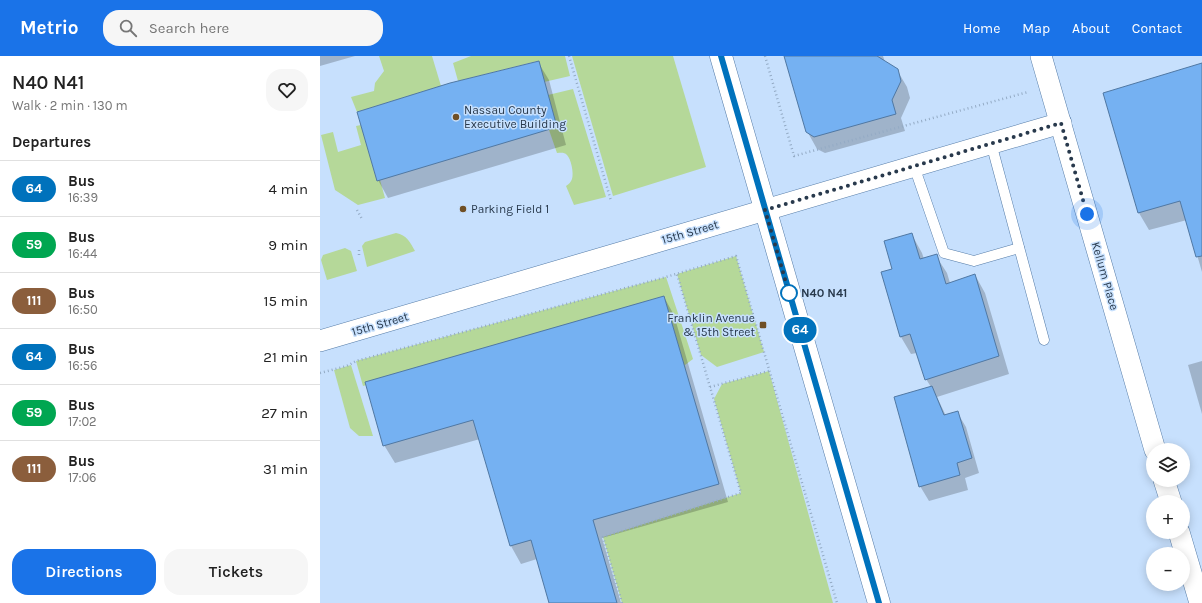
<!DOCTYPE html>
<html lang="en">
<head>
<meta charset="utf-8">
<style>
	body { margin:0; font-family:Karla,sans-serif; background:#f6f6f6; color:#222; height:100vh; display:flex; flex-direction:column; font-size:15px; white-space:nowrap }
	* { box-sizing:border-box; margin:0 }
	p { font-size:13px; color:#767676 }
	.icon { flex:none; width:22px; height:22px; fill:none; stroke:currentColor; stroke-width:2; stroke-linecap:round; stroke-linejoin:round }
	.map { position:relative; flex:1; overflow:hidden }
	.side { display:flex; flex-direction:column; background:#fff; width:320px }
	.side>* { flex:none }
	.badge { padding:0 8px; border-radius:13px; font-size:14px; line-height:26px }
	.buttons { position:absolute; left:826px; top:387px; display:grid; gap:8px }
	.buttons a { display:grid; place-items:center; width:44px; height:44px; border-radius:50%; background:#fff; box-shadow:0 2px 10px #0003; font-size:20px }
	.you { position:absolute; width:20px; height:20px; margin:-10px; border:3px solid #fff; border-radius:50%; background:#1a73e8; box-shadow:0 0 0 6px #1a73e833 }
	.map>.badge { position:absolute; translate:-50% -50%; box-shadow:0 0 0 2px #fff }
	h2 { padding:0 12px; font-size:15px; line-height:36px }
	.round { display:grid; place-items:center; flex:none; width:42px; height:42px; border-radius:16px; background:#f6f6f6 }
	.head { display:flex; align-items:center; justify-content:space-between; height:68px; padding:0 12px }
	h1 { font-size:19px; font-weight:600; line-height:30px }
	.cta { display:flex; gap:8px; margin-top:auto; padding:8px 12px }
	.cta a { flex:1; height:46px; border-radius:16px; background:#1a73e8; color:#fff; font-size:16px; font-weight:600; line-height:46px; text-align:center }
	.cta a+a { background:#f6f6f6; color:#222 }
	ul { padding:0; list-style:none }
	li { display:flex; align-items:center; gap:12px; height:56px; padding:0 12px; border-top:1px solid #e0e0e0 }
	li div { flex:1 }
	li b { display:block; font-size:15px }
	li em { font-style:normal }
	li .badge { min-width:44px; font-weight:700; text-align:center }
	header { display:flex; align-items:center; gap:24px; box-sizing:border-box; height:56px; padding:0 20px; background:#1a73e8; color:#fff }
	header strong { font-size:19px }
	nav { display:flex; gap:22px; margin-inline-start:auto; font-size:14px }
	.search { width:280px; height:36px; background:#f6f6f6; display:flex; align-items:center; gap:10px; box-sizing:border-box; padding:0 14px; border-radius:16px; color:#767676; font-size:15px }
	main { display:flex; flex:1; min-height:0 }
	.map>svg:first-child { display:block }
</style>
</head>
<body>
<header>
<strong>Metrio</strong>
<div class="search"><svg class="icon" aria-label="search" viewBox="0 0 24 24"><circle cx="10" cy="10" r="6"/><path d="M15 15l6 6"/></svg>Search here</div>
<nav><a>Home</a><a>Map</a><a>About</a><a>Contact</a></nav>
</header>
<main>
<section class="side">
<div class="head"><div><h1>N40 N41</h1><p>Walk · 2 min · 130 m</p></div><a class="round"><svg class="icon" aria-label="heart" viewBox="0 0 24 24"><path d="M12 20l-8-8c-3-5 5-10 8-4 3-6 11-1 8 4z"/></svg></a></div>
<h2>Departures</h2>
<ul>
<li><span class="badge" style="background:#0072bc;color:#fff">64</span><div><b>Bus</b><p>16:39</p></div><em>4 min</em></li>
<li><span class="badge" style="background:#00a651;color:#fff">59</span><div><b>Bus</b><p>16:44</p></div><em>9 min</em></li>
<li><span class="badge" style="background:#8b5e3c;color:#fff">111</span><div><b>Bus</b><p>16:50</p></div><em>15 min</em></li>
<li><span class="badge" style="background:#0072bc;color:#fff">64</span><div><b>Bus</b><p>16:56</p></div><em>21 min</em></li>
<li><span class="badge" style="background:#00a651;color:#fff">59</span><div><b>Bus</b><p>17:02</p></div><em>27 min</em></li>
<li><span class="badge" style="background:#8b5e3c;color:#fff">111</span><div><b>Bus</b><p>17:06</p></div><em>31 min</em></li>
</ul>
<div class="cta"><a>Directions</a><a>Tickets</a></div>
</section>
<div class="map">
<svg width="882" height="547" viewBox="0 0 882 547">
	<rect width="100%" height="100%" fill="#c7e0fd"/>
	<g fill="#b5d899">
		<polygon points="59,0 112,0 121,30 37,56 31,41 54,35 55,27 64,15"/>
		<polygon points="151,0 245,0 250,20 224,26 218,5 138,25 133,7"/>
		<polygon points="252,0 353,0 386,111 293,140"/>
		<path d="M253,33L286,141L254,149L246,130C249,128 251,126 252,123C254,117 251,103 247,99C244,96 241,97 237,97L229,74L237,71L228,39Z"/>
		<polygon points="41,69 57,124 60,124 65,142 38,149 15,134 1,79 13,76 18,96 41,89 36,70"/>
		<path d="M76,177C87,179 90,186 95,195L47,211L42,190L45,186Z"/>
		<polygon points="25,192 31,195 37,215 7,224 1,204 3,199"/>
		<polygon points="416,200 444,296 397,311 381,299 357,218"/>
		<polygon points="346,221 373,303 365,309 366,316 344,240 43,330 36,305"/>
		<polygon points="31,309 53,380 39,380 30,372 14,314"/>
		<polygon points="449,315 513,547 302,547 283,481 421,437 394,343 402,328"/>
	</g>
	<g fill="#0003">
		<polygon points="0,0 35,0 0,10"/>
		<polygon points="465,0 563,0 565,6 577,14 587,31 590,42 581,62 585,75 505,97 497,93 487,75"/>
		<polygon points="218,6 229,24 246,89 68,142 58,124"/>
		<polygon points="882,8 882,216 867,164 829,174 819,157"/>
		<polygon points="592,179 602,197 604,203 616,200 627,217 630,227 655,219 665,237 689,318 617,341 626,360 637,356 646,371 659,417 645,422 648,434 609,445 600,430 611,331 606,323 597,297 591,298 581,281 573,214"/>
		<polygon points="344,241 354,259 408,446 282,482 301,547 230,547 217,503 201,508 191,490 160,383 75,407 64,389"/>
		<polygon points="882,305 882,358 868,309"/>
	</g>
	<g fill="#75b1f2" stroke="#5078a3">
		<polygon points="464,0 557,0 578,13 581,25 572,44 576,58 494,81 486,76"/>
		<polygon points="219,5 237,71 57,125 37,56 130,27"/>
		<polygon points="882,7 882,200 876,201 860,145 818,157 783,37"/>
		<polygon points="592,177 600,203 617,198 626,228 655,218 679,300 605,324 590,278 580,281 561,216 572,213 564,185"/>
		<polygon points="344,240 399,428 273,464 297,547 229,547 211,484 190,490 153,364 63,390 45,326"/>
		<polygon points="612,330 624,359 638,355 652,402 637,407 640,419 599,431 574,341"/>
	</g>
	<g fill="none" stroke-linecap="round" stroke-linejoin="round">
		<defs>
			<g id="lane">
				<polyline points="671,87 724,284"/>
				<polyline points="594,110 624,197 654,205 699,192"/>
			</g>
			<g id="street">
				<polyline points="721,0 835,394"/>
				<polyline points="0,285 741,67"/>
				<polyline points="844,424 851,446"/>
				<polyline points="859,476 880,547"/>
			</g>
			<polyline id="secondary" points="401,0 559,547"/>
		</defs>
		<use href="#lane" stroke="#547ba7" stroke-width="11"/>
		<use href="#street" stroke="#547ba7" stroke-width="22"/>
		<use href="#secondary" stroke="#547ba7" stroke-width="23"/>
		<g stroke="#94abc5" stroke-width="2.5" stroke-dasharray="1 3" stroke-linecap="butt">
			<polyline points="249,0 291,145"/>
			<polyline points="445,0 474,100 708,36"/>
			<polyline points="37,154 42,163"/>
			<polyline points="39,194 39,199"/>
			<polyline points="0,317 27,310 36,305 346,221 416,200 517,547"/>
			<polyline points="390,331 449,315"/>
			<polyline points="302,547 283,481 421,437 357,218"/>
		</g>
		<use href="#lane" stroke="#fff" stroke-width="10"/>
		<use href="#street" stroke="#fff" stroke-width="21"/>
		<use href="#secondary" stroke="#fff" stroke-width="22"/>
	</g>
	<g fill="none" stroke-linecap="round" stroke-linejoin="round">
		<defs>
			<polyline id="line" points="401,0 559,547"/>
		</defs>
		<use href="#line" stroke="#fff" stroke-width="9"/>
		<use href="#line" stroke="#0072bc" stroke-width="6"/>
		<polyline stroke="#28394c" stroke-width="4" stroke-dasharray="0 7.2" points="469,237 445,154 741,67 767,158"/>
	</g>
	<g fill="#6f4f25" stroke="#c7e0fd" stroke-width="1.5">
		<circle cx="136" cy="61" r="4"/>
		<circle cx="143" cy="153" r="4"/>
		<rect x="439" y="265" width="8" height="8" rx="2"/>
	</g>
	<circle fill="#fff" stroke="#0072bc" stroke-width="2" cx="469" cy="237" r="8"/>
	<g text-anchor="middle" stroke-width="3" stroke-linejoin="round" paint-order="stroke">
		<g font-size="12" fill="#28394c" stroke="#c7e0fd" text-anchor="start">
			<text x="144" y="58">Nassau County<tspan x="144" dy="14">Executive Building</tspan></text>
			<text x="151" y="157">Parking Field 1</text>
			<text x="435" y="266" text-anchor="end">Franklin Avenue<tspan x="435" dy="14">&amp; 15th Street</tspan></text>
		</g>
		<g font-size="12" fill="#28394c" stroke="#c7e0fd">
			<text transform="translate(370 176) rotate(-16)" y="4">15th Street</text>
			<text transform="translate(785 220) rotate(74)" y="4">Kellum Place</text>
			<text transform="translate(60 268) rotate(-16)" y="4">15th Street</text>
		</g>
		<g font-size="12" font-weight="bold" fill="#28394c" stroke="#c7e0fd" text-anchor="start">
			<text x="481" y="241">N40 N41</text>
		</g>
	</g>
</svg>
<div class="buttons">
<a><svg class="icon" aria-label="layers" viewBox="0 0 24 24"><path d="M12 4l9 5-9 5-9-5zM3 14l9 5 9-5"/></svg></a>
<a>+</a>
<a>−</a>
</div>
<div class="you" style="left:767px;top:158px"></div>
<b class="badge" style="left:480px;top:274px;background:#0072bc;color:#fff">64</b>
</div>
</main>
</body>
</html>
